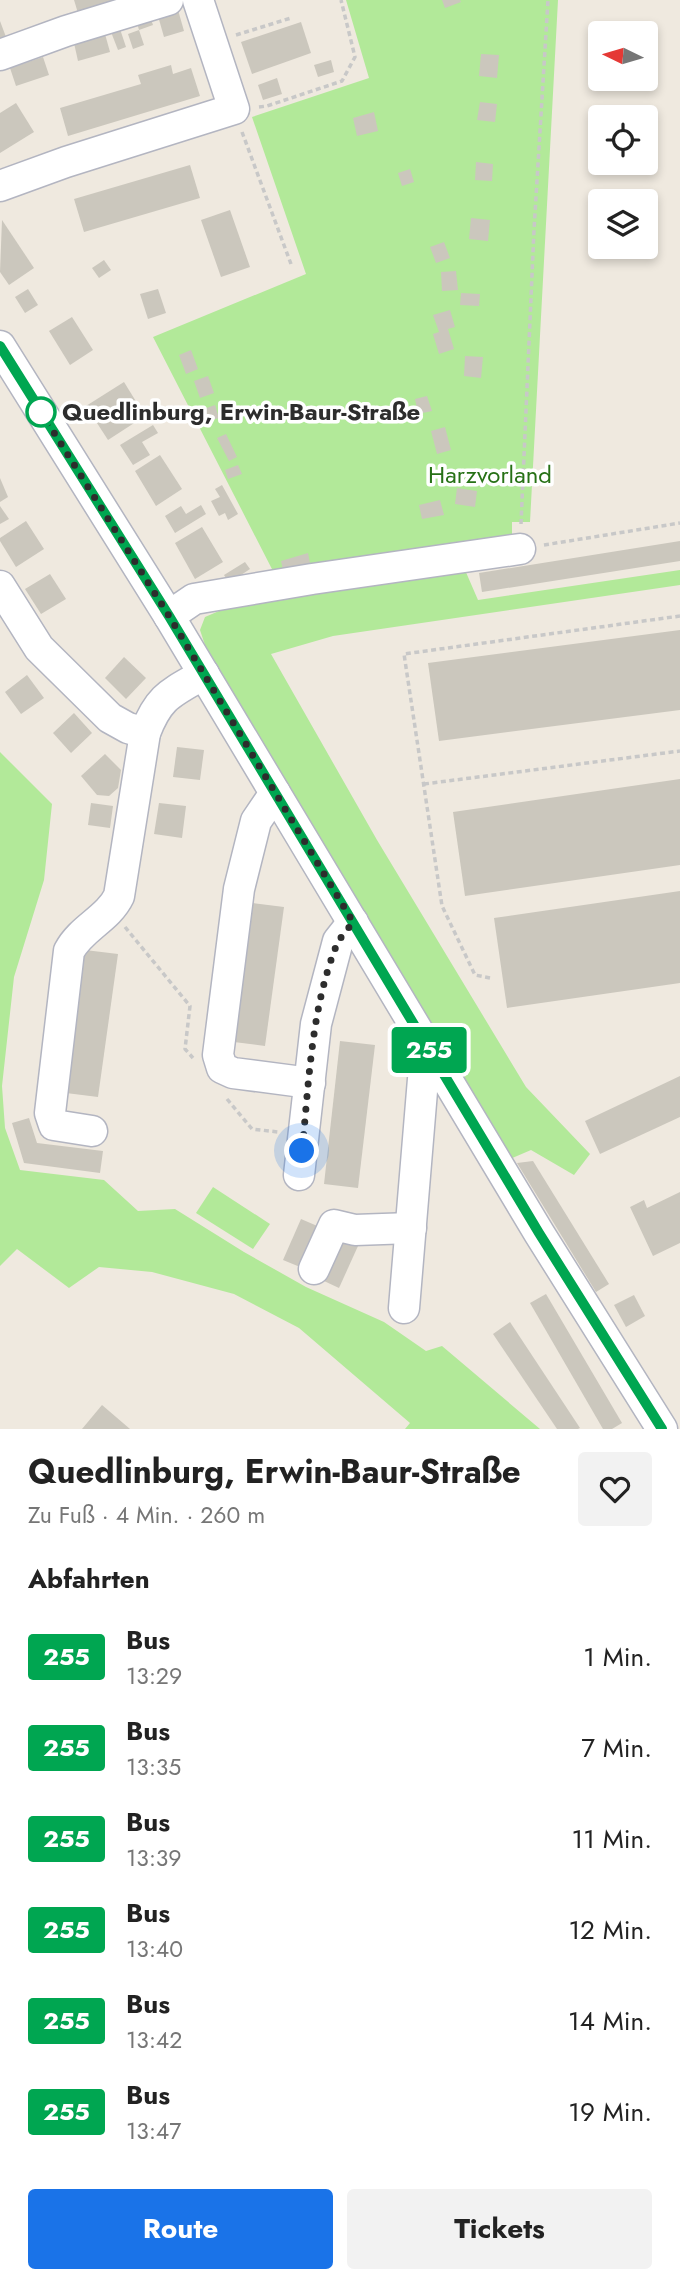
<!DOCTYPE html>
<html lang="de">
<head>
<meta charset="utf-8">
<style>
	body { margin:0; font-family:Jost,sans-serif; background:#f2f2f2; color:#222; height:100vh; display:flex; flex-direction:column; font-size:26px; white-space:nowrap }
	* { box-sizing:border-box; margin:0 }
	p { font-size:23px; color:#767676 }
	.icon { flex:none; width:38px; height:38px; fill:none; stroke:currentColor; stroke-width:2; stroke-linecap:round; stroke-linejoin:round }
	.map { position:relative; height:1429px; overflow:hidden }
	.side { display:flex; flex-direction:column; background:#fff; flex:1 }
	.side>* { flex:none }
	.badge { padding:0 14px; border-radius:5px; font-size:24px; line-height:46px }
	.needle { width:46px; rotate:275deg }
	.fabs { position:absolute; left:588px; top:21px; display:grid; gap:14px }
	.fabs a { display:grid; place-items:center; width:70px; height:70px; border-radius:7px; background:#fff; box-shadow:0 4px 10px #0003; font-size:35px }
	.you { position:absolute; width:35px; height:35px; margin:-18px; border:5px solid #fff; border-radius:50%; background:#1a73e8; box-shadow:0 0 0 10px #1a73e833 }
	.map>.badge { position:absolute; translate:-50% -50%; box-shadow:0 0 0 4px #fff }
	h2 { padding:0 28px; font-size:26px; line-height:63px }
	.round { display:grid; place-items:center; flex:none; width:74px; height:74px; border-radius:7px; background:#f2f2f2 }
	.overview { display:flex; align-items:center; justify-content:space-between; height:119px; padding:0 28px }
	h1 { font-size:33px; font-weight:700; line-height:52px }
	.button { display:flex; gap:14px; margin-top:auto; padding:14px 28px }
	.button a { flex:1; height:80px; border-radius:7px; background:#1a73e8; color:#fff; font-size:28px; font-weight:700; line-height:80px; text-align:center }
	.button a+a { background:#f2f2f2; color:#222 }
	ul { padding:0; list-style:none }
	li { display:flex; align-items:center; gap:21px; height:91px; padding:0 28px }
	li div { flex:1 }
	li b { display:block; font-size:26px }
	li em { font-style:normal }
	li .badge { min-width:77px; font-weight:700; text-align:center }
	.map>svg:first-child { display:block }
</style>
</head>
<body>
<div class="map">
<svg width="680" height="1429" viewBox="0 0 680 1429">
	<rect width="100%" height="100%" fill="#efe9df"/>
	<g fill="#b2e999">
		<polygon points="346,0 558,0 530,522 512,522 512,538 274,573 153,337 306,274 252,117 369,78"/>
		<polygon points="465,570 478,600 680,570 680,585 333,636 271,654 377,840 526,1087 590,1154 574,1175 531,1150 510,1159 205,645 200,630 205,617 226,608"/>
		<polygon points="0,752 52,804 44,880 14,977 2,1086 5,1128 20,1170 104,1180 138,1211 175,1209 244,1252 306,1287 384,1322 426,1351 442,1346 540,1429 405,1429 410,1423 299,1328 234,1294 152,1272 99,1267 69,1288 17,1249 0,1266"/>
		<polygon points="213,1187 270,1224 253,1249 196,1213"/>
	</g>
	<g fill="#cbc7bd">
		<polygon points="74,0 120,0 78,13"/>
		<polygon points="442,0 460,0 461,2 445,8"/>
		<polygon points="178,10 184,31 164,37 158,16"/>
		<polygon points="148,11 153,25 139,30 135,15"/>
		<polygon points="0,21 9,45 0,48"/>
		<polygon points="301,22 311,53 252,74 241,42"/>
		<polygon points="120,29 126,47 118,50 111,32"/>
		<polygon points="139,30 144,45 133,49 128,34"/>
		<polygon points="72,34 105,34 110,52 78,61"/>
		<polygon points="481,54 499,55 497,78 479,76"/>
		<polygon points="43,57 49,75 16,86 10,68"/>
		<polygon points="331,60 334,72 318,77 314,65"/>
		<polygon points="171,65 173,74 191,68 200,96 68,136 60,108 141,84 138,75"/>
		<polygon points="277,78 282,94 263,100 258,85"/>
		<polygon points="480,102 497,104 495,122 477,120"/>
		<polygon points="16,103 34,132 0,153 0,113"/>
		<polygon points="374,112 378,131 357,136 353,118"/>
		<polygon points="476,162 493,164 492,181 475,180"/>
		<polygon points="190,165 200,198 84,232 74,199"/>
		<polygon points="410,169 414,182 402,186 398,173"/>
		<polygon points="230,210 250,267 221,277 201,220"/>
		<polygon points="471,218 490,220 488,241 469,239"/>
		<polygon points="2,220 34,268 9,285 0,272"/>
		<polygon points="444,242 450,258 436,263 430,247"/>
		<polygon points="104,260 111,270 99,278 92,268"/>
		<polygon points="456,271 458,290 442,291 441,272"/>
		<polygon points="28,289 38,305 25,313 15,297"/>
		<polygon points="158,289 166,313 148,319 140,294"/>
		<polygon points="461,293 480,294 479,306 460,305"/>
		<polygon points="450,310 455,327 448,329 454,349 439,354 433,334 439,332 433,315"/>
		<polygon points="72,317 93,350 70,365 49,331"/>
		<polygon points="191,350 198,369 186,374 179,355"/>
		<polygon points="465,356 483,357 481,378 464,376"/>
		<polygon points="208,376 214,393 200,398 194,381"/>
		<polygon points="124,382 145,416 108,440 86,406"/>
		<polygon points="427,396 432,411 418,414 415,399"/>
		<polygon points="215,405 219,418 205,422 201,410"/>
		<polygon points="153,425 158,433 142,442 150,455 133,465 120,445"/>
		<polygon points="445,427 451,450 437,454 431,431"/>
		<polygon points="226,434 237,457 229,461 217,438"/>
		<polygon points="160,455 182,489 156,506 135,471"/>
		<polygon points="238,465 242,474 228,479 225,470"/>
		<polygon points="0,478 8,497 0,502"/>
		<polygon points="222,485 238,514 228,520 225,513 219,516 211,501 220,497 215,489"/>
		<polygon points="457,488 477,491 475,507 455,504"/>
		<polygon points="440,500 444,515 422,519 419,505"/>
		<polygon points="201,505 206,514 175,533 165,516 181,506 186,514"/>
		<polygon points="0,506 9,519 0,524"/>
		<polygon points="26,521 44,549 16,567 0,541 0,538"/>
		<polygon points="202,527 223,562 195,579 175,543"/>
		<polygon points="680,541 680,561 482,592 479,573"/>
		<polygon points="308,553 310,563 283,570 281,561"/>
		<polygon points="245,562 250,569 229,583 224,575"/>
		<polygon points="50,574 66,599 41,614 25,589"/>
		<polygon points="680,630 680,710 439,741 428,663"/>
		<polygon points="124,657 146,678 126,699 105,678"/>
		<polygon points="27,675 44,698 21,714 5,692"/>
		<polygon points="74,713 92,733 71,753 53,733"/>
		<polygon points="177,747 204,750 200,780 173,777"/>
		<polygon points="105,754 121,770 118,788 109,796 97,795 81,776"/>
		<polygon points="680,779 680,865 465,896 453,812"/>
		<polygon points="91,803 113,806 110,828 88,825"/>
		<polygon points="159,803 186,806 182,838 154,834"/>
		<polygon points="680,891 680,983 507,1008 494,918"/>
		<polygon points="253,903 284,907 265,1046 234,1042"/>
		<polygon points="85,950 118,954 98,1097 66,1093"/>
		<polygon points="340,1041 375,1045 358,1188 324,1184"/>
		<polygon points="680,1076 680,1117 600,1154 585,1121"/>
		<polygon points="29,1118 37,1143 103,1151 100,1173 24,1163 12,1123"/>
		<polygon points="533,1161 609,1284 596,1292 517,1163"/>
		<polygon points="680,1192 680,1243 653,1256 630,1207 644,1200 647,1208"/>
		<polygon points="301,1219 322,1228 305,1269 283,1260"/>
		<polygon points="342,1239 358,1246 339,1288 324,1281"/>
		<polygon points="546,1294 622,1423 612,1429 603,1429 530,1303"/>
		<polygon points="634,1295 645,1316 626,1327 614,1305"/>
		<polygon points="510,1322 580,1428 578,1429 557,1429 493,1334"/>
		<polygon points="102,1405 130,1429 82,1429"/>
	</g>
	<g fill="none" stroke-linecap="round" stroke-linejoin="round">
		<defs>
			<g id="minor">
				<polyline points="0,55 66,31 168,0"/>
				<polyline points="0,186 66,162 234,109 198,0"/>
				<polyline points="0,346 169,616 539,1233 662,1429"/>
				<polyline points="0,586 39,648 110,718 128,728 145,733"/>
				<polyline points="169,616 194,599 312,579 520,549"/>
				<polyline points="275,793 256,821 239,889 218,1055 222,1068 233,1073 310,1083"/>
				<path d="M92,1131L54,1125L50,1113L69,951C81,928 108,919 119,896L145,733C159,696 171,693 204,674"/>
				<polyline points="299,1175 316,1024 338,941 353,922"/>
				<polyline points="314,1269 334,1225 355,1230 411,1228"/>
				<polyline points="404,1308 423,1079 434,1059"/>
			</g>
		</defs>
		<use href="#minor" stroke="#b3b5c1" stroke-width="33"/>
		<g stroke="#c8c8c8" stroke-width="3.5" stroke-dasharray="5 3.5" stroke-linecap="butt">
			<polyline points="236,35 291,18"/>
			<polyline points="259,107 267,106 342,81 355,57 341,0"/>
			<polyline points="242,132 291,264"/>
			<polyline points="521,524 534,230 548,0"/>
			<polyline points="544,545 680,523"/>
			<polyline points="424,784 680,751"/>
			<polyline points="125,927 190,1006 185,1049 193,1058"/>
			<polyline points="490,978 475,975 442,906 404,654 680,616"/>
			<polyline points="227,1099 252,1129 278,1132"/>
		</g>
		<use href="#minor" stroke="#fff" stroke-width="30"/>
	</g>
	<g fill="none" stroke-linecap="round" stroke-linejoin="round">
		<defs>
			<polyline id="line" points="0,346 169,616 539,1233 662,1429"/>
		</defs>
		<use href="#line" stroke="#fff" stroke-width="16"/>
		<use href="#line" stroke="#00a651" stroke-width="10"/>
		<path stroke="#2d2d2d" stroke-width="7" stroke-dasharray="0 12.6" d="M41,412L169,616L353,922C348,929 341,936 337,944C311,1008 309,1083 302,1151"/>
	</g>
	<circle fill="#fff" stroke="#00a651" stroke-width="3.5" cx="41" cy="412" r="14"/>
	<g text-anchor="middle" stroke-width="7" stroke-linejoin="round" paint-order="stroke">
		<g font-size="24" font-weight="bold" fill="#2d2d2d" stroke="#fff" text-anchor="start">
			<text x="62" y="420">Quedlinburg, Erwin-Baur-Straße</text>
		</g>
		<g font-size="24" fill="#277116" stroke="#fff">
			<text x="490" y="483">Harzvorland</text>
		</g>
	</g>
</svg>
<div class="fabs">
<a><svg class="needle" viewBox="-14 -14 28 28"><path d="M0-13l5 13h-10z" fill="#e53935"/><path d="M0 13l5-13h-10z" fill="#767676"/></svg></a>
<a><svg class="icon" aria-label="locate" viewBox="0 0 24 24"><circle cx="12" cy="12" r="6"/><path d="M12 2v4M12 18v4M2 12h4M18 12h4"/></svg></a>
<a><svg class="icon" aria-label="layers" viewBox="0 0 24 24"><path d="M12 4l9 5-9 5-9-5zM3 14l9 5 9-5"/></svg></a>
</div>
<div class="you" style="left:302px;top:1151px"></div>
<b class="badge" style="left:429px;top:1050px;background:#00a651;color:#fff">255</b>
</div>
<section class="side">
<div class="overview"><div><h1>Quedlinburg, Erwin-Baur-Straße</h1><p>Zu Fuß · 4 Min. · 260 m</p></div><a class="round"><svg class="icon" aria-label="heart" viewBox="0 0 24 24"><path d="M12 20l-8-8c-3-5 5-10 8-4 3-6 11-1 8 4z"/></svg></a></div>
<h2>Abfahrten</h2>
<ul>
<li><span class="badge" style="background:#00a651;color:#fff">255</span><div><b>Bus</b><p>13:29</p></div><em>1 Min.</em></li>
<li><span class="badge" style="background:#00a651;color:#fff">255</span><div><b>Bus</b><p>13:35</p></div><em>7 Min.</em></li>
<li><span class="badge" style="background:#00a651;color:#fff">255</span><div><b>Bus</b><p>13:39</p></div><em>11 Min.</em></li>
<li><span class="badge" style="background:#00a651;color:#fff">255</span><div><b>Bus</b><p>13:40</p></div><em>12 Min.</em></li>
<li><span class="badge" style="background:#00a651;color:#fff">255</span><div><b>Bus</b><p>13:42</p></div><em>14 Min.</em></li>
<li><span class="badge" style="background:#00a651;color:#fff">255</span><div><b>Bus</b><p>13:47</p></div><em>19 Min.</em></li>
</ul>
<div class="button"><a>Route</a><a>Tickets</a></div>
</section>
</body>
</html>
